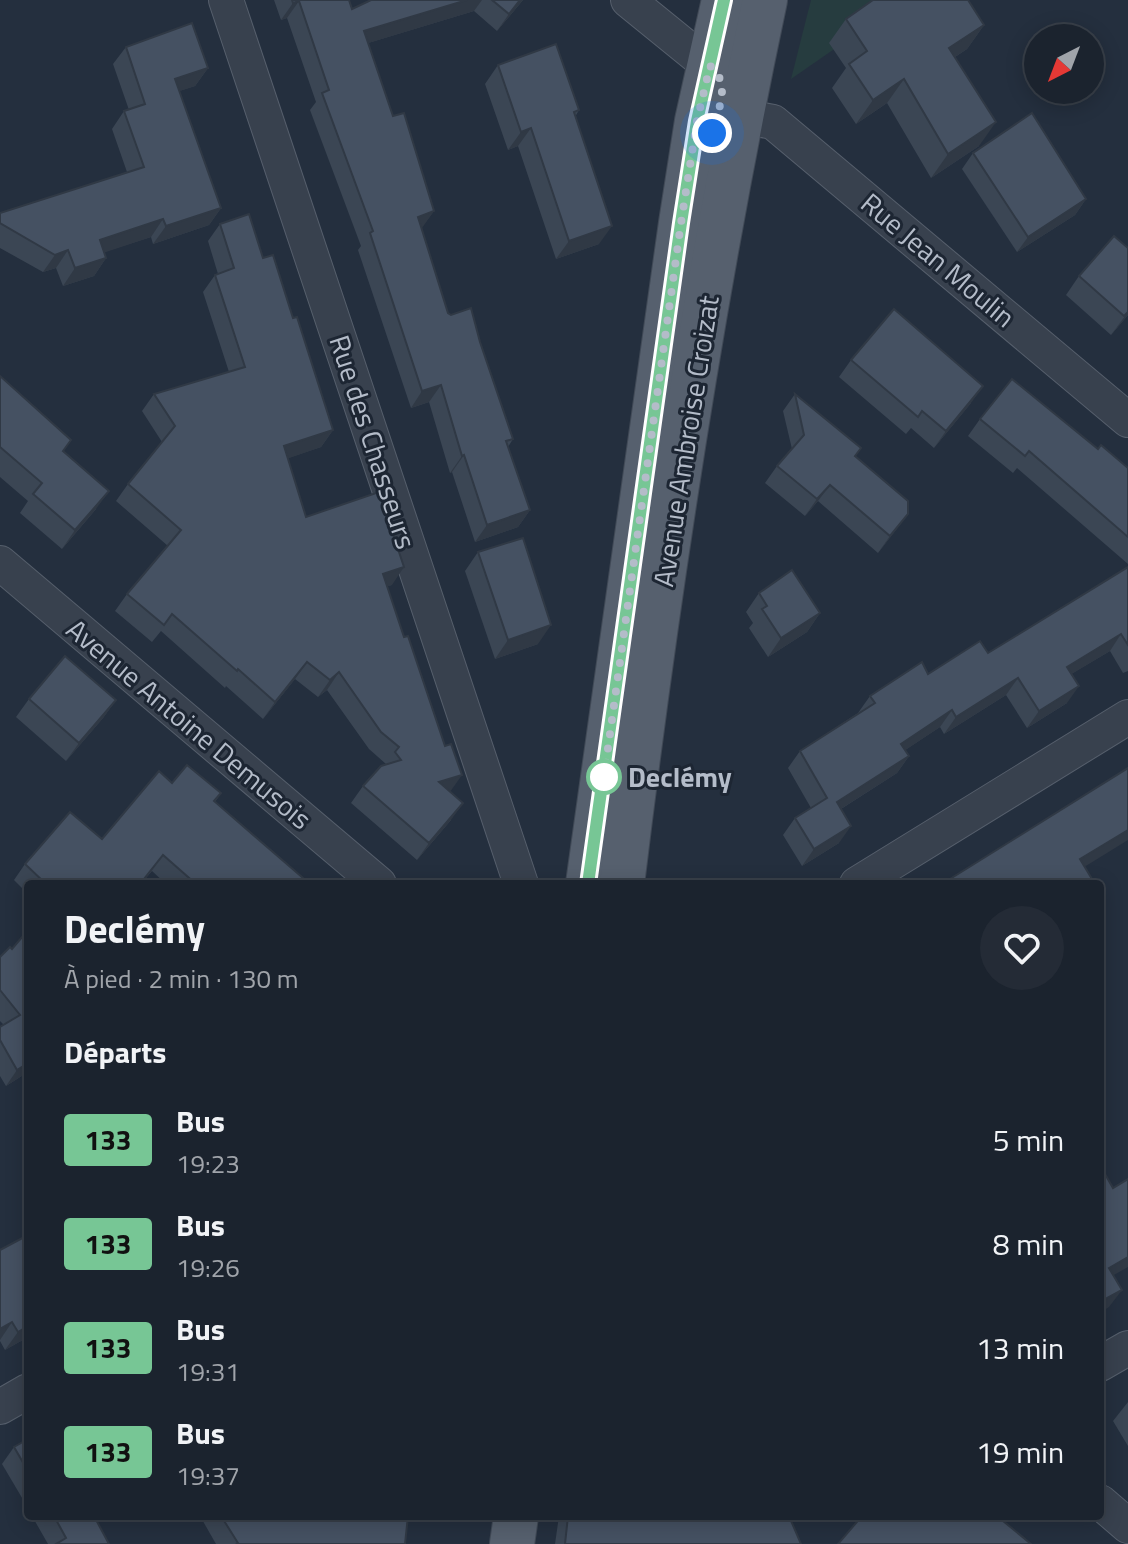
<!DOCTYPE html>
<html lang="fr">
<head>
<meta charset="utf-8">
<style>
	body { margin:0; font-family:"Titillium Web",sans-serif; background:#242b36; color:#f1f3f6; height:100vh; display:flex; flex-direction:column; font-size:30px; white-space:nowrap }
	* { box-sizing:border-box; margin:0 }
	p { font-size:26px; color:#a0a4aa }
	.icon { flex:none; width:44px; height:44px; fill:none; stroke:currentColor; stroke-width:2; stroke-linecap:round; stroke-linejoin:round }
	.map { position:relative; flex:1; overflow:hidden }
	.drawer { position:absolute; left:24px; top:880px; width:1080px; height:640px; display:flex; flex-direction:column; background:#1b232e; border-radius:8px; box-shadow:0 4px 20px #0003,0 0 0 2px #39404a }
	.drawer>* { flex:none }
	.badge { padding:0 16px; border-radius:6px; font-size:28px; line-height:52px }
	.needle { width:52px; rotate:222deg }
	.fabs { position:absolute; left:1024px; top:24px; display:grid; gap:16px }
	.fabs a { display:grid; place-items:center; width:80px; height:80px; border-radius:50%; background:#1b232e; box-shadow:0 4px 20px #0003,0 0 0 2px #39404a; font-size:40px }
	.you { position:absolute; width:40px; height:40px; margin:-20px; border:6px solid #fff; border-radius:50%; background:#1a73e8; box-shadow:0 0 0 12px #1a73e833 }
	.map>.badge { position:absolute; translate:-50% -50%; box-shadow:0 0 0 4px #fff }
	h2 { padding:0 40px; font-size:30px; line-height:72px }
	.round { display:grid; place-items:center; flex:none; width:84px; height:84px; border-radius:42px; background:#242b36 }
	.summary { display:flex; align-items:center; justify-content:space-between; height:136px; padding:0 40px }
	h1 { font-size:38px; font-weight:700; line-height:60px }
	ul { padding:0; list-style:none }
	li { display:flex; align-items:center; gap:24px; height:104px; padding:0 40px }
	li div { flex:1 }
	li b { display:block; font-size:30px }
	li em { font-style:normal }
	li .badge { min-width:88px; font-weight:700; text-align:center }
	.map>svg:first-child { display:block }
</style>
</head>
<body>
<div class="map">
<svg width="1128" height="1544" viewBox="0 0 1128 1544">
	<rect width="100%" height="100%" fill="#242f3e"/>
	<polygon fill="#263c3f" points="811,0 905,0 791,79"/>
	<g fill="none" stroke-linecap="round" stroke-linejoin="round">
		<defs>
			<g id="street">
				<polyline points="226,0 521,884"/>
				<polyline points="628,0 719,74 722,83"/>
				<polyline points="741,116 773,122 1128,420"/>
				<polyline points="0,563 379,884"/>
				<polyline points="857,884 1128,717"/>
				<polyline points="1100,1364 1128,1348"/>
				<polyline points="0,1407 28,1391"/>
				<polyline points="1100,1502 1128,1526"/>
			</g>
			<g id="primary">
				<polyline points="588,884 681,223 697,121 724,0"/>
				<path d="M622,884C658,588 703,292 765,0"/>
				<polyline points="512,1544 516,1516"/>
			</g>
		</defs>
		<use href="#street" stroke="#565f6c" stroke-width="36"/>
		<use href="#primary" stroke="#414a57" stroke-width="46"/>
		<use href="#street" stroke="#38414e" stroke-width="34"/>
		<use href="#primary" stroke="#56606e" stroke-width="44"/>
	</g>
	<g fill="#3b4654">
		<polygon points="274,0 349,0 352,9 371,0 523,0 497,31 474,11 368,43 393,116 434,211 421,228 448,313 480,342 513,439 508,447 530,510 518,527 475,542 452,472 450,473 429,402 411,408 358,250 361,246 310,110 316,102 287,18 281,20"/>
		<polygon points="846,19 984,25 967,49 955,57 979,146 931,178 887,103 856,124 832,88 846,68 829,43"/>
		<polygon points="126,47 208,68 195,86 179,91 221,208 209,225 153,244 151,237 104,252 106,258 94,276 63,286 56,268 43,272 0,248 0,213 127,172 112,129 124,111 129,110 113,64"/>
		<polygon points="498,65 579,110 575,117 599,244 556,259 518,146 508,150 485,84"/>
		<polygon points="973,153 1086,199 1075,215 1017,252 962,169"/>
		<polygon points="220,224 263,258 293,318 333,430 321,447 288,458 306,517 392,585 387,586 450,792 451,820 417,860 351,803 363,786 386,764 369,749 327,690 318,697 295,679 263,719 226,686 225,688 161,631 152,642 115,611 127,594 168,546 116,501 128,484 162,442 142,411 154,394 229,372 203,292 215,275 218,274 208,241"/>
		<polygon points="1079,276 1128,315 1111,335 1066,295"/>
		<polygon points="851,360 971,403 934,448 911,428 906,434 839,377"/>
		<polygon points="0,376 63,452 96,509 62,549 20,513 28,501 0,477"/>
		<polygon points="795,394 855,456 908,514 878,553 818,501 805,516 765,483 777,466 792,449 783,411"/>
		<polygon points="980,419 1098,449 1128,468 1128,564 1017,468 1013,473 968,436"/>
		<polygon points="478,552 538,644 495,659 465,571"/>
		<polygon points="1128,567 1128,671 1123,673 1110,651 1071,674 1067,703 1027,728 1006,695 944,734 940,727 905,750 909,756 897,773 841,809 839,843 802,866 783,835 795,818 811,808 788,768 800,751 858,713 870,696 988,653"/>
		<polygon points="759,593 820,613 807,632 768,657 749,628 753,623 746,612"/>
		<polygon points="29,699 116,700 103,718 66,761 16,717"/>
		<polygon points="172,783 221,793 215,802 310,884 166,884 152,871 141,884 28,884 28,894 14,880 25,864 102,839"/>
		<polygon points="28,930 28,1072 6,1086 0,1076 0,1027 4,1025 0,1021 0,957 12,949"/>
		<polygon points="28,1234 28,1337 5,1350 0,1341 0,1250 27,1236"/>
		<polygon points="1128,1402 1128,1446 1113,1421"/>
		<polygon points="28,1439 28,1508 2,1464 14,1447"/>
		<polygon points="32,1516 94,1516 109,1544 48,1544"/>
		<polygon points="200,1516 408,1516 405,1544 216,1544"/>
		<polygon points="559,1516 789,1516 801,1544 555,1544"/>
		<polygon points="850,1516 997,1516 857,1522"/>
	</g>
	<g fill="#303945">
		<polygon points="467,0 482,0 474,11 352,48 364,31"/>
		<polygon points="520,0 523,0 497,31 509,14"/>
		<polygon points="299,1 287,18 281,20 293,3"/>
		<polygon points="984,25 967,49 932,72 949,48"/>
		<polygon points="208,68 195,86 162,97 175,79"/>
		<polygon points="904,79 887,103 856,124 873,100"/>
		<polygon points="996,122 979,146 931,178 948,154"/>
		<polygon points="531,128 518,146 508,150 521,132"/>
		<polygon points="1086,199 1075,215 1017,252 1028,237"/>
		<polygon points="221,208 209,225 153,244 166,226"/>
		<polygon points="434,211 422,228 406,234 418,217"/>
		<polygon points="163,219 151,237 88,258 100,240"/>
		<polygon points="612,226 599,244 556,259 569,241"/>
		<polygon points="68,250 56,268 43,272 55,255"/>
		<polygon points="106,258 94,276 63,286 75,268"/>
		<polygon points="1128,312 1128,315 1111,335"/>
		<polygon points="441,385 429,402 411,408 422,391"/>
		<polygon points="983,386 971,403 934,448 946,431"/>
		<polygon points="333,430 321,447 272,464 284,446"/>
		<polygon points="464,455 452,472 450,473 462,456"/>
		<polygon points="830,485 818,501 805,516 817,499"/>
		<polygon points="109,491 96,509 62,549 75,530"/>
		<polygon points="530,510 518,527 475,542 487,525"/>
		<polygon points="908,514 896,530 878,553 890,536"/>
		<polygon points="404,567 392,585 371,591 383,574"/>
		<polygon points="820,613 807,632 768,657 781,638"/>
		<polygon points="551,625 538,644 495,659 508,640"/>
		<polygon points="1121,634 1110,651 1055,684 1067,667"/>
		<polygon points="307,662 295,679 263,719 275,702"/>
		<polygon points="339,672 327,690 318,697 330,680"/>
		<polygon points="1018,678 1006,695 944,734 956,717"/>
		<polygon points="1079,686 1067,703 1027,728 1039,711"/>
		<polygon points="116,700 103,718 66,761 79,743"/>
		<polygon points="952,710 940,727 889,761 901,744"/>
		<polygon points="909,756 897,773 825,819 837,802"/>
		<polygon points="462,775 450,792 439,782"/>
		<polygon points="463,803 451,820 417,860 429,843"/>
		<polygon points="851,826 839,843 802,866 814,849"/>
		<polygon points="1128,830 1128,840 1068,877 1080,859"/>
		<polygon points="28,1063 28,1072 6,1086 17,1070"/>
		<polygon points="1128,1257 1128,1267 1100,1283 1109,1268"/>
		<polygon points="1122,1290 1109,1307 1100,1313 1100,1302"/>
		<polygon points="12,1322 0,1340 0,1329"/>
		<polygon points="28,1326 28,1337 5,1350 18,1332"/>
	</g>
	<g fill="#455162" stroke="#303945" stroke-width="2">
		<polygon points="292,0 349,0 352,9 371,0 467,0 364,31 393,116 404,113 434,211 418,217 448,313 451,315 471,308 480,342 513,439 506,441 530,510 487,525 464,455 462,456 441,385 422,391 370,233 373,231 322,93 329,90 299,1 293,3"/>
		<polygon points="492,0 520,0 509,14"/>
		<polygon points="873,0 968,0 984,25 949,48 996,122 948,154 904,79 873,100 849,64 867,51 846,19"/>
		<polygon points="192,23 208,68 175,79 221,208 166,226 163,219 100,240 106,258 75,268 68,250 55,255 0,223 0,213 144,167 124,111 145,104 126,47"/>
		<polygon points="556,44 579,110 574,112 612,226 569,241 531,128 521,132 498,65"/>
		<polygon points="1032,113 1086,199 1028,237 973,153"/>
		<polygon points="249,214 263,258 273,255 293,318 297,317 333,430 284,446 306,517 379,492 404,567 383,574 404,637 408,636 445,746 451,744 462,775 439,782 463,803 429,843 363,786 381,766 401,760 395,752 399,747 381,732 339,672 330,680 307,662 275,702 238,669 237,671 172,614 164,625 127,594 181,530 128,484 175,426 154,394 245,367 215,275 234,268 220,224"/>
		<polygon points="1114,236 1128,248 1128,312 1124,316 1079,276"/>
		<polygon points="894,309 983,386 946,431 922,411 918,417 851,360"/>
		<polygon points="0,376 71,440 63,451 109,491 75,530 33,494 42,483 0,447"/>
		<polygon points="1012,379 1098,449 1101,445 1128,468 1128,537 1029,451 1025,456 980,419"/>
		<polygon points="795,394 861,448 855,456 908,501 908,514 890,536 830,485 817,499 777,466 804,435"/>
		<polygon points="523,538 551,625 508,640 478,552"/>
		<polygon points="1128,567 1128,645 1121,634 1067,667 1079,686 1039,711 1018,678 956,717 952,710 901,744 909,756 837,802 851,826 814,849 795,818 827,798 800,751 875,703 870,696 922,662 928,674 980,641 988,653"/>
		<polygon points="792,570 820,613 781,638 762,609 767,606 759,593"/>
		<polygon points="65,656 116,700 79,743 29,699"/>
		<polygon points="187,765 221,793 214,801 310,884 196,884 163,855 140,884 46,884 25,864 70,812 102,839 159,771 172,783"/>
		<polygon points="1128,768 1128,830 1080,859 1095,884 942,884"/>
		<polygon points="28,930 28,1063 17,1070 0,1040 0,1027 20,1015 0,990 0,957 10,947 12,949"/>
		<polygon points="1105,1174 1113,1188 1128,1179 1128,1257 1109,1268 1122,1290 1100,1302 1100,1177"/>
		<polygon points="28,1235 28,1326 18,1332 12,1322 0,1329 0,1250"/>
		<polygon points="28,1439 28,1471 14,1447"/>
		<polygon points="54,1516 94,1516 109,1544 56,1544 66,1538"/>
		<polygon points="221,1516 408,1516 405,1544 236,1544 238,1543"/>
		<polygon points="568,1516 789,1516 801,1544 565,1544"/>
		<polygon points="862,1516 997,1516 1031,1544 838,1544"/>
	</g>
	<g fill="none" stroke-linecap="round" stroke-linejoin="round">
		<defs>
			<polyline id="line" points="588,884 681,223 697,121 724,0"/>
		</defs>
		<use href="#line" stroke="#fff" stroke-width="18"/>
		<use href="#line" stroke="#77c695" stroke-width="12"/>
		<path stroke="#b4bcc9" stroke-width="8" stroke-dasharray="0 14.4" d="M604,777L681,223L697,121L710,66C732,84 718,109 712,133"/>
	</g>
	<circle fill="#fff" stroke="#77c695" stroke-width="4" cx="604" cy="777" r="16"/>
	<g text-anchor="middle" stroke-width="6" stroke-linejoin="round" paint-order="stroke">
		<g font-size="28" fill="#b4bcc9" stroke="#1d2633">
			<text transform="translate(938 260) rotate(40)" y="10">Rue Jean Moulin</text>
			<text transform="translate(686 441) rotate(-81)" y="10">Avenue Ambroise Croizat</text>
			<text transform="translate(373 442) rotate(72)" y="10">Rue des Chasseurs</text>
			<text transform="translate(189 724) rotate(40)" y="10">Avenue Antoine Demusois</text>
		</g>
		<g font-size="28" font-weight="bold" fill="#b4bcc9" stroke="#1d2633" text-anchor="start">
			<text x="628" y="787">Declémy</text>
		</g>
	</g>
</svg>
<div class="fabs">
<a><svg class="needle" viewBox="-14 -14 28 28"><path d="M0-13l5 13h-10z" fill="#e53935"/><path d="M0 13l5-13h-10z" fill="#a0a4aa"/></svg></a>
</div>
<div class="you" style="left:712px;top:133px"></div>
<section class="drawer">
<div class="summary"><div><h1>Declémy</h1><p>À pied · 2 min · 130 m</p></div><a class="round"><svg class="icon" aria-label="heart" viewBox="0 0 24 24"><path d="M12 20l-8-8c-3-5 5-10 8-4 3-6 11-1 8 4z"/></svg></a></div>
<h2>Départs</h2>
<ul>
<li><span class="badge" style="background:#77c695;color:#111">133</span><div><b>Bus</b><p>19:23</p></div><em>5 min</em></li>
<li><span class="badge" style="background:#77c695;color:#111">133</span><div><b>Bus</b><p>19:26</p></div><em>8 min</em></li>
<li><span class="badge" style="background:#77c695;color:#111">133</span><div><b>Bus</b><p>19:31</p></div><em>13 min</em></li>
<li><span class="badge" style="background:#77c695;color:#111">133</span><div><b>Bus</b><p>19:37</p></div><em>19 min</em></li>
</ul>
</section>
</div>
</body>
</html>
